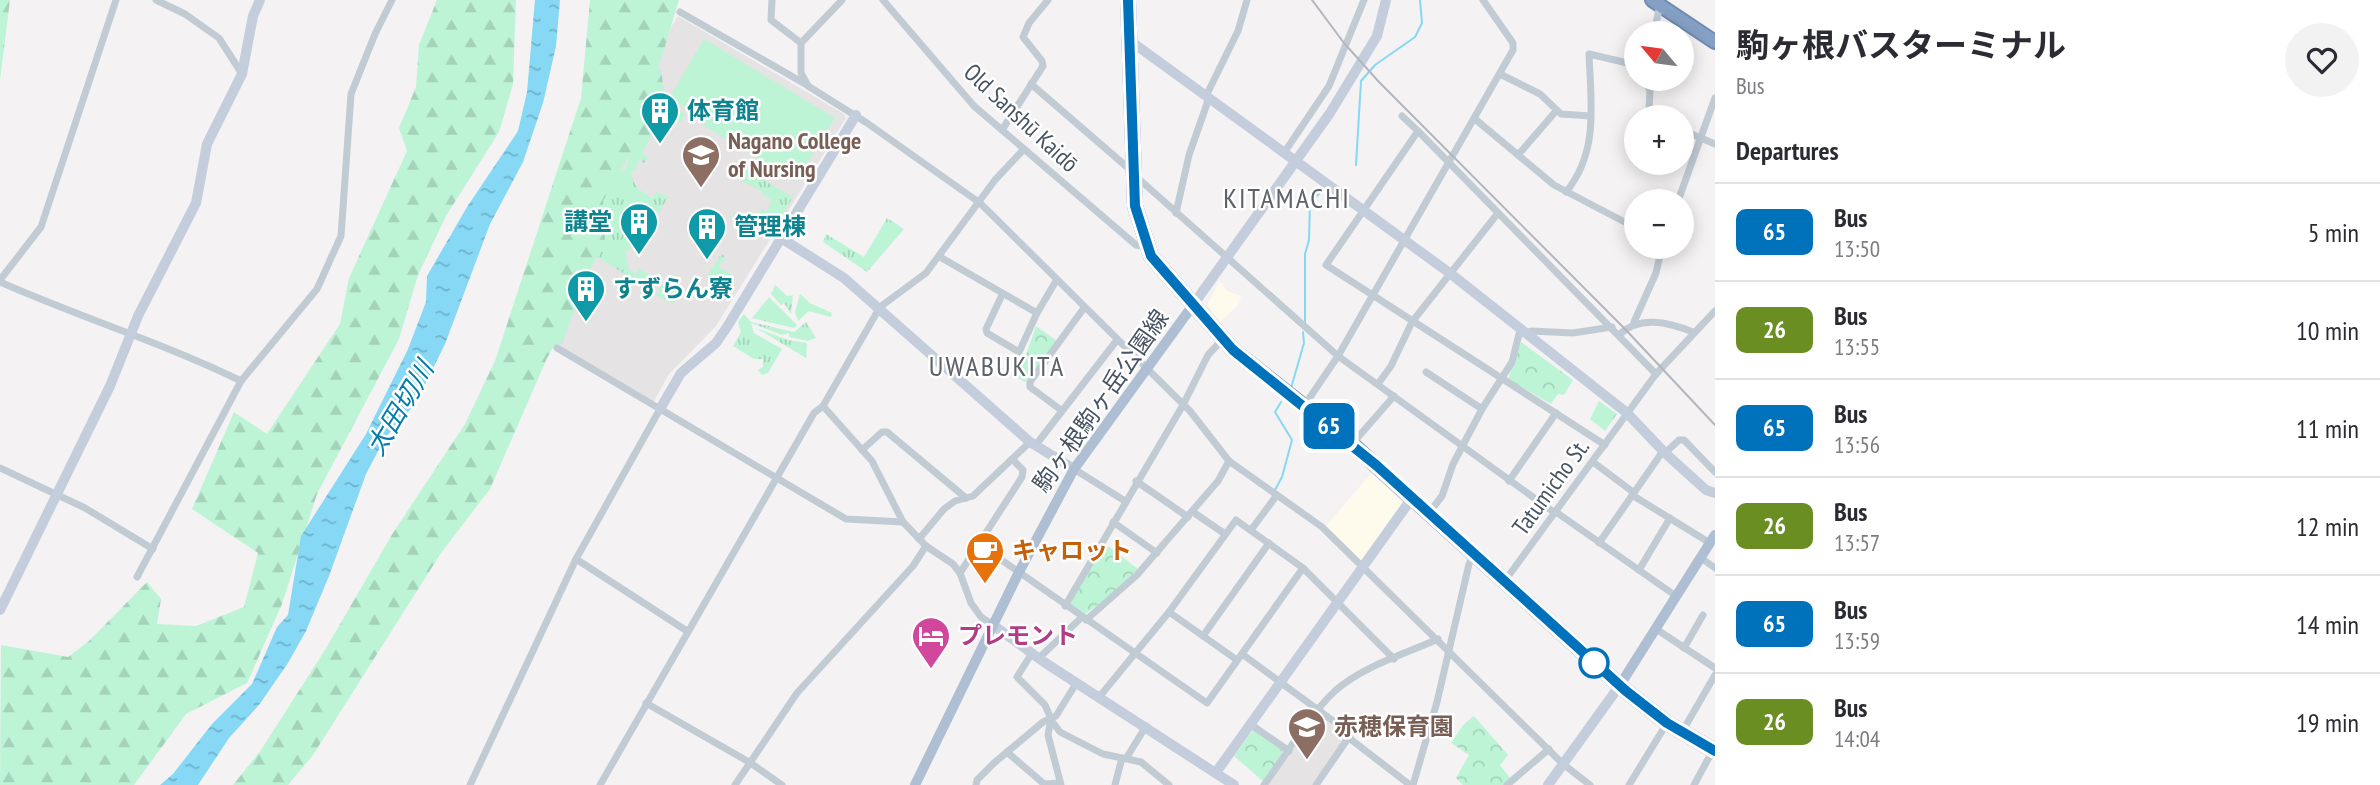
<!DOCTYPE html>
<html lang="en">
<head>
<meta charset="utf-8">
<style>
	body { margin:0; font-family:"PT Sans Narrow","Noto Sans JP",sans-serif; background:#f2f2f3; color:#2b2b33; height:100vh; display:flex; flex-direction:column; font-size:26px; white-space:nowrap }
	* { box-sizing:border-box; margin:0 }
	p { font-size:23px; color:#7c7c81 }
	.icon { flex:none; width:38px; height:38px; fill:none; stroke:currentColor; stroke-width:2; stroke-linecap:round; stroke-linejoin:round }
	.map { position:relative; flex:1; overflow:hidden }
	.details { display:flex; flex-direction:column; background:#fff; width:665px }
	.details>* { flex:none }
	.badge { padding:0 14px; border-radius:10px; font-size:24px; line-height:46px }
	.needle { width:46px; rotate:299deg }
	.buttons { position:absolute; left:1624px; top:21px; display:grid; gap:14px }
	.buttons a { display:grid; place-items:center; width:70px; height:70px; border-radius:50%; background:#fff; box-shadow:0 4px 18px #0003; font-size:35px }
	.map>.badge { position:absolute; translate:-50% -50%; box-shadow:0 0 0 4px #fff }
	h2 { padding:0 21px; font-size:26px; line-height:63px }
	.round { display:grid; place-items:center; flex:none; width:74px; height:74px; border-radius:37px; background:#f2f2f3 }
	.overview { display:flex; align-items:center; justify-content:space-between; height:119px; padding:0 21px }
	h1 { font-size:33px; font-weight:700; line-height:52px }
	ul { padding:0; list-style:none }
	li { display:flex; align-items:center; gap:21px; height:98px; padding:0 21px; border-top:2px solid #e1e1e2 }
	li div { flex:1 }
	li b { display:block; font-size:26px }
	li em { font-style:normal }
	li .badge { min-width:77px; font-weight:700; text-align:center }
	main { display:flex; flex:1; min-height:0 }
	.map>svg:first-child { display:block }
</style>
</head>
<body>
<main>
<div class="map">
<svg width="1715" height="785" viewBox="0 0 1715 785">
	<defs>
		<pattern id="grass-tufts" width="24" height="20" patternUnits="userSpaceOnUse" patternTransform="scale(1.75)"><rect width="24" height="20" fill="#bdf4d6"/><path d="M3 7l-1-3M5 7V3M7 7l1-3M15 17l-1-3M17 17v-4M19 17l1-3" fill="none" stroke="#a4d3ba"/></pattern>
		<pattern id="forest-firs" width="22" height="20" patternUnits="userSpaceOnUse" patternTransform="scale(1.75)"><rect width="22" height="20" fill="#bdf4d6"/><path d="M5 1l3.5 6h-7zM16 11l3.5 6h-7z" fill="#a4d3ba"/></pattern>
		<pattern id="park-crowns" width="20" height="18" patternUnits="userSpaceOnUse" patternTransform="scale(1.75)"><rect width="20" height="18" fill="#bdf4d6"/><path d="M2 6a3 3 0 1 1 6 0M12 15a3 3 0 1 1 6 0" fill="none" stroke="#a4d3ba"/></pattern>
		<pattern id="water-ripples" width="26" height="14" patternUnits="userSpaceOnUse" patternTransform="scale(1.75)"><rect width="26" height="14" fill="#86d8f5"/><path d="M2 4q2-2 4 0t4 0M15 11q2-2 4 0t4 0" fill="none" stroke="#6fb2ca"/></pattern>
	</defs>
	<rect width="100%" height="100%" fill="#f4f2f2"/>
	<g fill="#fefaec">
		<polygon points="1220,281 1227,291 1241,296 1239,304 1220,322 1207,305"/>
		<polygon points="1372,472 1402,503 1361,560 1325,527"/>
	</g>
	<g fill="#e5e3e3">
		<polygon points="678,16 844,114 846,118 716,326 669,374 653,403 548,340 655,53"/>
		<polygon points="1318,716 1322,716 1346,733 1347,737 1312,785 1266,785"/>
	</g>
	<g fill="url(#grass-tufts)">
		<polygon points="744,169 793,197 782,215 770,218 766,216 763,220 758,217 755,221 741,224 731,219 735,213 750,217 753,212 758,215 761,209 766,212 772,200 762,194 763,192 738,179"/>
		<path d="M620,170L631,171C632,186 641,192 653,198L656,192L668,197L643,240L640,239L625,253L629,269L636,274L639,269L649,275L646,280L653,287L650,290L597,257L605,240L603,201Z"/>
		<polygon points="887,218 904,229 867,272 823,242 826,234 864,257"/>
		<polygon points="721,254 725,256 719,267 732,275 730,286 720,280 717,285 706,278"/>
		<polygon points="671,278 678,282 681,292 673,304 656,295 666,279"/>
		<polygon points="775,285 787,296 793,295 791,314 784,303 781,305 771,294"/>
		<polygon points="800,294 810,303 832,313 831,317 809,311 798,321 795,312"/>
		<polygon points="769,297 797,325 794,328 752,318"/>
		<polygon points="744,314 751,322 794,332 806,322 816,338 808,341 789,337 789,333 782,335 751,323 754,333 782,349 768,373 762,375 758,370 763,367 763,359 754,359 733,346 741,332 738,322"/>
		<polygon points="756,328 788,340 807,343 806,358"/>
	</g>
	<g fill="url(#forest-firs)">
		<polygon points="0,0 10,0 0,80"/>
		<polygon points="437,0 516,0 513,84 499,132 446,216 418,275 399,339 317,494 282,604 247,683 186,714 134,785 0,785 1,645 68,657 89,641 147,582 161,599 157,624 196,626 244,607 258,553 192,509 234,412 267,434 340,324 349,278 407,151 399,128 416,87 419,45"/>
		<polygon points="590,0 679,0 658,69 661,69 665,101 685,114 681,122 677,120 670,131 658,125 642,153 648,157 644,163 639,159 635,171 625,171 630,154 603,201 605,240 588,274 562,343 554,346 547,358 490,489 441,553 313,755 288,785 233,785 261,750 325,650 393,533 465,424 495,361 581,98"/>
	</g>
	<g fill="url(#park-crowns)">
		<polygon points="1036,326 1057,341 1025,382 1018,378"/>
		<polygon points="1521,342 1573,380 1564,395 1558,394 1551,404 1508,379"/>
		<polygon points="1599,401 1617,414 1605,431 1590,419"/>
		<polygon points="1104,543 1138,569 1115,592 1084,615 1071,605 1071,601"/>
		<polygon points="1474,716 1508,755 1500,765 1511,779 1504,785 1463,785 1456,778 1469,755 1451,743 1463,725"/>
		<polygon points="1254,729 1283,751 1264,782 1234,756"/>
	</g>
	<polygon fill="#bdf4d6" points="704,39 835,118 795,182 697,121 700,116 669,98"/>
	<polygon fill="url(#water-ripples)" points="535,0 560,0 556,46 543,103 523,162 490,224 445,344 416,403 385,438 366,474 329,576 306,631 288,663 259,705 229,738 198,785 160,785 173,774 212,724 252,684 277,627 288,615 301,536 366,434 408,349 426,302 427,276 467,207 518,131 527,92"/>
	<g fill="none" stroke-linecap="round" stroke-linejoin="round">
		<g stroke="#86d8f5" stroke-width="2">
			<polyline points="1356,165 1361,81 1375,65 1415,37 1422,23 1420,0"/>
			<polyline points="1305,324 1305,254 1309,240 1310,202 1322,191"/>
			<polyline points="1291,388 1304,343 1303,332"/>
			<polyline points="1275,490 1282,477 1292,440 1275,412 1281,402"/>
		</g>
		<defs>
			<g id="highway">
				<polyline points="1128,0 1135,206 1151,256 1233,350 1352,444 1626,691 1667,723 1715,751"/>
				<polyline points="1652,0 1715,42"/>
			</g>
		</defs>
		<use href="#highway" stroke="#708bb1" stroke-width="16"/>
		<g stroke="#c1cbd4" stroke-width="7">
			<polyline points="156,0 185,14 219,38 242,74"/>
			<polyline points="772,0 771,20 801,43"/>
			<polyline points="842,0 801,43 801,73 808,86 867,123 980,203 1190,411 1229,461 1322,527 1563,764 1590,785"/>
			<polyline points="883,0 974,106 1136,245 1146,247"/>
			<polyline points="680,12 807,85"/>
			<polyline points="1654,33 1660,5"/>
			<polyline points="1500,74 1540,94 1561,114 1590,116"/>
			<polyline points="1643,79 1650,90 1649,112 1654,117"/>
			<polyline points="1031,84 1127,167 1133,167"/>
			<polyline points="1206,96 1238,31 1247,0"/>
			<polyline points="1402,116 1418,131"/>
			<polyline points="1475,119 1554,185 1636,228"/>
			<polyline points="1002,130 1043,66 1042,61 1023,37 1029,23 1048,0"/>
			<polyline points="1682,130 1715,144"/>
			<polyline points="1284,153 1329,86 1364,0"/>
			<polyline points="1518,155 1556,111"/>
			<polyline points="1134,180 1140,180 1338,356 1555,513"/>
			<path d="M1566,192C1599,152 1591,103 1589,54L1636,65"/>
			<polyline points="1678,201 1715,98"/>
			<polyline points="1176,213 1189,155 1209,98"/>
			<polyline points="940,257 1037,313 1056,281"/>
			<polyline points="0,280 41,227 116,0"/>
			<path d="M0,282C79,317 163,343 241,381"/>
			<polyline points="1002,295 986,329 987,333 1019,352 1037,313"/>
			<polyline points="1634,322 1656,273 1662,247"/>
			<polyline points="1526,334 1531,331 1573,333 1612,327"/>
			<path d="M1619,335C1639,315 1668,322 1693,332"/>
			<polyline points="557,348 846,519 903,522"/>
			<polyline points="1426,372 1482,409"/>
			<polyline points="1378,384 1391,366 1412,322 1498,213"/>
			<polyline points="1304,406 1338,356 1513,50 1513,43 1483,0"/>
			<polyline points="1061,410 1030,387 1030,382 1084,308"/>
			<polyline points="1352,444 1394,396"/>
			<polyline points="1605,445 1326,265 1418,131 1656,374"/>
			<polyline points="1035,446 1117,340"/>
			<polyline points="862,450 882,432 887,432 966,498"/>
			<polyline points="1665,453 1679,440 1684,440 1715,472"/>
			<polyline points="1593,462 1633,492"/>
			<polyline points="0,468 85,508 153,549"/>
			<polyline points="1074,469 1125,501"/>
			<polyline points="1136,481 1188,517"/>
			<polyline points="1509,481 1556,413"/>
			<polyline points="1632,495 1710,543"/>
			<polyline points="1193,512 1225,534"/>
			<polyline points="1556,512 1676,596"/>
			<polyline points="1429,513 1442,496 1453,464 1482,409 1512,362 1520,330"/>
			<polyline points="1113,522 1157,553"/>
			<polyline points="1251,530 1277,495"/>
			<polyline points="919,539 944,509 955,501 973,496 1030,442"/>
			<polyline points="1599,543 1663,451"/>
			<polyline points="980,545 1207,703 1303,568"/>
			<polyline points="1701,558 1715,568"/>
			<polyline points="576,559 687,631"/>
			<polyline points="1639,570 1670,518"/>
			<polyline points="960,573 1022,477 1023,470 1012,459"/>
			<polyline points="137,577 241,381 317,289 341,236 351,94 375,34 392,0"/>
			<polyline points="1504,582 1656,374 1715,311"/>
			<polyline points="1065,606 1183,405 1208,355 1222,340"/>
			<polyline points="1169,612 1237,660"/>
			<polyline points="1086,620 1137,575 1218,481 1229,461"/>
			<polyline points="993,625 981,617 971,603 960,573 953,564 926,546 903,522 872,461 823,406 880,307 926,273 995,180 1024,149"/>
			<polyline points="1656,629 1715,668"/>
			<polyline points="1203,636 1269,543"/>
			<polyline points="1684,648 1703,615"/>
			<polyline points="1032,653 1017,677 1045,705 1051,719 1048,735 1061,785"/>
			<polyline points="1242,654 1351,734 1316,785"/>
			<polyline points="1040,657 1082,617"/>
			<polyline points="1100,696 1169,612 1236,520 1303,568 1394,659"/>
			<polyline points="646,703 749,762 782,785"/>
			<polyline points="1051,720 1060,732 1103,754 1141,762 1169,785"/>
			<polyline points="1250,724 1289,751"/>
			<polyline points="1682,732 1715,675"/>
			<polyline points="1349,738 1410,785"/>
			<polyline points="1007,752 1044,784 1060,783"/>
			<polyline points="1127,757 1146,726"/>
			<polyline points="470,785 576,559 660,409"/>
			<polyline points="600,785 814,413 823,406"/>
			<polyline points="735,785 797,693 913,566 926,546"/>
			<polyline points="976,785 977,780 994,763 1043,722 1056,716 1077,682"/>
			<polyline points="1115,785 1122,758"/>
			<path d="M1264,785C1287,754 1308,716 1336,690C1364,666 1405,654 1438,639"/>
			<polyline points="1413,785 1437,702 1469,564 1474,554"/>
			<polyline points="1507,785 1549,749"/>
			<polyline points="1629,785 1667,723"/>
			<polyline points="1694,785 1713,750"/>
		</g>
		<g stroke="#c3cddc" stroke-width="10">
			<polyline points="1129,40 1451,274 1627,413 1665,453 1706,490 1715,493"/>
			<polyline points="781,238 844,278 1030,442 1074,469"/>
			<polyline points="1193,305 1330,113 1377,36 1386,0"/>
			<polyline points="660,409 681,373 716,343 727,327 856,115"/>
			<polyline points="0,610 110,386 138,316 196,203 207,144 242,74 253,16 260,0"/>
			<polyline points="993,625 1044,662 1234,785"/>
			<polyline points="1217,771 1412,498"/>
			<polyline points="1548,785 1620,685"/>
		</g>
		<g stroke="#afbfd3" stroke-width="10">
			<polyline points="1620,685 1715,535"/>
			<polyline points="915,785 1019,572 1074,469 1193,305"/>
		</g>
		<use href="#highway" stroke="#85a0c5" stroke-width="12"/>
		<polyline stroke="#b3b6bd" stroke-width="2" points="1312,0 1344,43 1379,82 1625,329 1715,425"/>
	</g>
	<g fill="none" stroke-linecap="round" stroke-linejoin="round">
		<defs>
			<polyline id="line" points="1128,0 1135,206 1151,256 1233,350 1376,465 1626,691 1667,723 1715,751"/>
		</defs>
		<use href="#line" stroke="#fff" stroke-width="16"/>
		<use href="#line" stroke="#0072bc" stroke-width="10"/>
	</g>
	<defs>
		<symbol id="building-pin" viewBox="-11 -11 22 30"><path d="M0 17L-7.5 6A9.5 9.5 0 1 1 7.5 6Z" fill="#0f9aa8" stroke="#fff"/><path d="M-4-6H4V6H1V3H-1V6H-4ZM-2.5-4.3h1.7v1.8h-1.7ZM.8-4.3h1.7v1.8H.8ZM-2.5-1h1.7V.8h-1.7ZM.8-1h1.7V.8H.8Z" fill="#fff"/></symbol>
		<symbol id="university-pin" viewBox="-11 -11 22 30"><path d="M0 17L-7.5 6A9.5 9.5 0 1 1 7.5 6Z" fill="#8d6e63" stroke="#fff"/><path d="M0-5L7-2L0 1L-7-2ZM-4 1L0 2.5L4 1V4Q0 6-4 4Z" fill="#fff"/></symbol>
		<symbol id="cafe-pin" viewBox="-11 -11 22 30"><path d="M0 17L-7.5 6A9.5 9.5 0 1 1 7.5 6Z" fill="#e8710a" stroke="#fff"/><path d="M-5.5-4.5H6V0H3Q3 3.5 0 3.5H-2.5Q-5.5 3.5-5.5 0ZM3-3.2v2h1.7v-2ZM-6 4.5H4V6H-6Z" fill="#fff"/></symbol>
		<symbol id="hotel-pin" viewBox="-11 -11 22 30"><path d="M0 17L-7.5 6A9.5 9.5 0 1 1 7.5 6Z" fill="#d1479c" stroke="#fff"/><path d="M-6-4.5h1.5V1H6V5H4.5V3h-9V5H-6ZM-4 0a1.8 1.8 0 1 1 3.6 0ZM.5 0V-2.5h3Q6-2.5 6 0Z" fill="#fff"/></symbol>
		<symbol id="school-pin" viewBox="-11 -11 22 30"><path d="M0 17L-7.5 6A9.5 9.5 0 1 1 7.5 6Z" fill="#8d6e63" stroke="#fff"/><path d="M0-5L7-2L0 1L-7-2ZM-4 1L0 2.5L4 1V4Q0 6-4 4Z" fill="#fff"/></symbol>
	</defs>
	<g fill-rule="evenodd">
		<use href="#building-pin" x="638" y="89" width="44" height="60"/>
		<use href="#university-pin" x="679" y="133" width="44" height="60"/>
		<use href="#building-pin" x="617" y="200" width="44" height="60"/>
		<use href="#building-pin" x="685" y="205" width="44" height="60"/>
		<use href="#building-pin" x="564" y="267" width="44" height="60"/>
		<use href="#cafe-pin" x="963" y="529" width="44" height="60"/>
		<use href="#hotel-pin" x="909" y="614" width="44" height="60"/>
		<use href="#school-pin" x="1285" y="705" width="44" height="60"/>
	</g>
	<circle fill="#fff" stroke="#0072bc" stroke-width="3.5" cx="1594" cy="663" r="14"/>
	<g text-anchor="middle" stroke-width="5" stroke-linejoin="round" paint-order="stroke">
		<g font-size="24" font-weight="bold" fill="#0d838f" stroke="#fff" text-anchor="start">
			<text x="687" y="119">体育館</text>
			<text x="612" y="230" text-anchor="end">講堂</text>
			<text x="734" y="235">管理棟</text>
			<text x="613" y="297">すずらん寮</text>
		</g>
		<g font-size="24" fill="#475362" stroke="#fff">
			<text transform="translate(1021 118) rotate(43)" y="8">Old Sanshū Kaidō</text>
			<text transform="translate(1101 401) rotate(-55)" y="8">駒ヶ根駒ヶ岳公園線</text>
			<text transform="translate(1551 487) rotate(-54)" y="8">Tatumicho St.</text>
		</g>
		<g font-size="24" font-weight="bold" fill="#785e54" stroke="#fff" text-anchor="start">
			<text x="728" y="149">Nagano College<tspan x="728" dy="28">of Nursing</tspan></text>
			<text x="1334" y="735">赤穂保育園</text>
		</g>
		<g font-size="24" font-weight="bold" fill="#c56008" stroke="#fff" text-anchor="start">
			<text x="1012" y="559">キャロット</text>
		</g>
		<g font-size="24" font-weight="bold" fill="#b23c85" stroke="#fff" text-anchor="start">
			<text x="958" y="644">プレモント</text>
		</g>
		<g font-size="26" font-style="italic" fill="#027dab" stroke="#fff">
			<text transform="translate(400 408) rotate(-59)" y="9">太田切川</text>
		</g>
		<g font-size="28" letter-spacing="2" fill="#5d6168" stroke="#fff">
			<text x="1287" y="208">KITAMACHI</text>
			<text x="997" y="376">UWABUKITA</text>
		</g>
	</g>
</svg>
<div class="buttons">
<a><svg class="needle" viewBox="-14 -14 28 28"><path d="M0-13l5 13h-10z" fill="#e53935"/><path d="M0 13l5-13h-10z" fill="#7c7c81"/></svg></a>
<a>+</a>
<a>−</a>
</div>
<b class="badge" style="left:1329px;top:426px;background:#0072bc;color:#fff">65</b>
</div>
<section class="details">
<div class="overview"><div><h1>駒ヶ根バスターミナル</h1><p>Bus</p></div><a class="round"><svg class="icon" aria-label="heart" viewBox="0 0 24 24"><path d="M12 20l-8-8c-3-5 5-10 8-4 3-6 11-1 8 4z"/></svg></a></div>
<h2>Departures</h2>
<ul>
<li><span class="badge" style="background:#0072bc;color:#fff">65</span><div><b>Bus</b><p>13:50</p></div><em>5 min</em></li>
<li><span class="badge" style="background:#6b8e23;color:#fff">26</span><div><b>Bus</b><p>13:55</p></div><em>10 min</em></li>
<li><span class="badge" style="background:#0072bc;color:#fff">65</span><div><b>Bus</b><p>13:56</p></div><em>11 min</em></li>
<li><span class="badge" style="background:#6b8e23;color:#fff">26</span><div><b>Bus</b><p>13:57</p></div><em>12 min</em></li>
<li><span class="badge" style="background:#0072bc;color:#fff">65</span><div><b>Bus</b><p>13:59</p></div><em>14 min</em></li>
<li><span class="badge" style="background:#6b8e23;color:#fff">26</span><div><b>Bus</b><p>14:04</p></div><em>19 min</em></li>
</ul>
</section>
</main>
</body>
</html>
